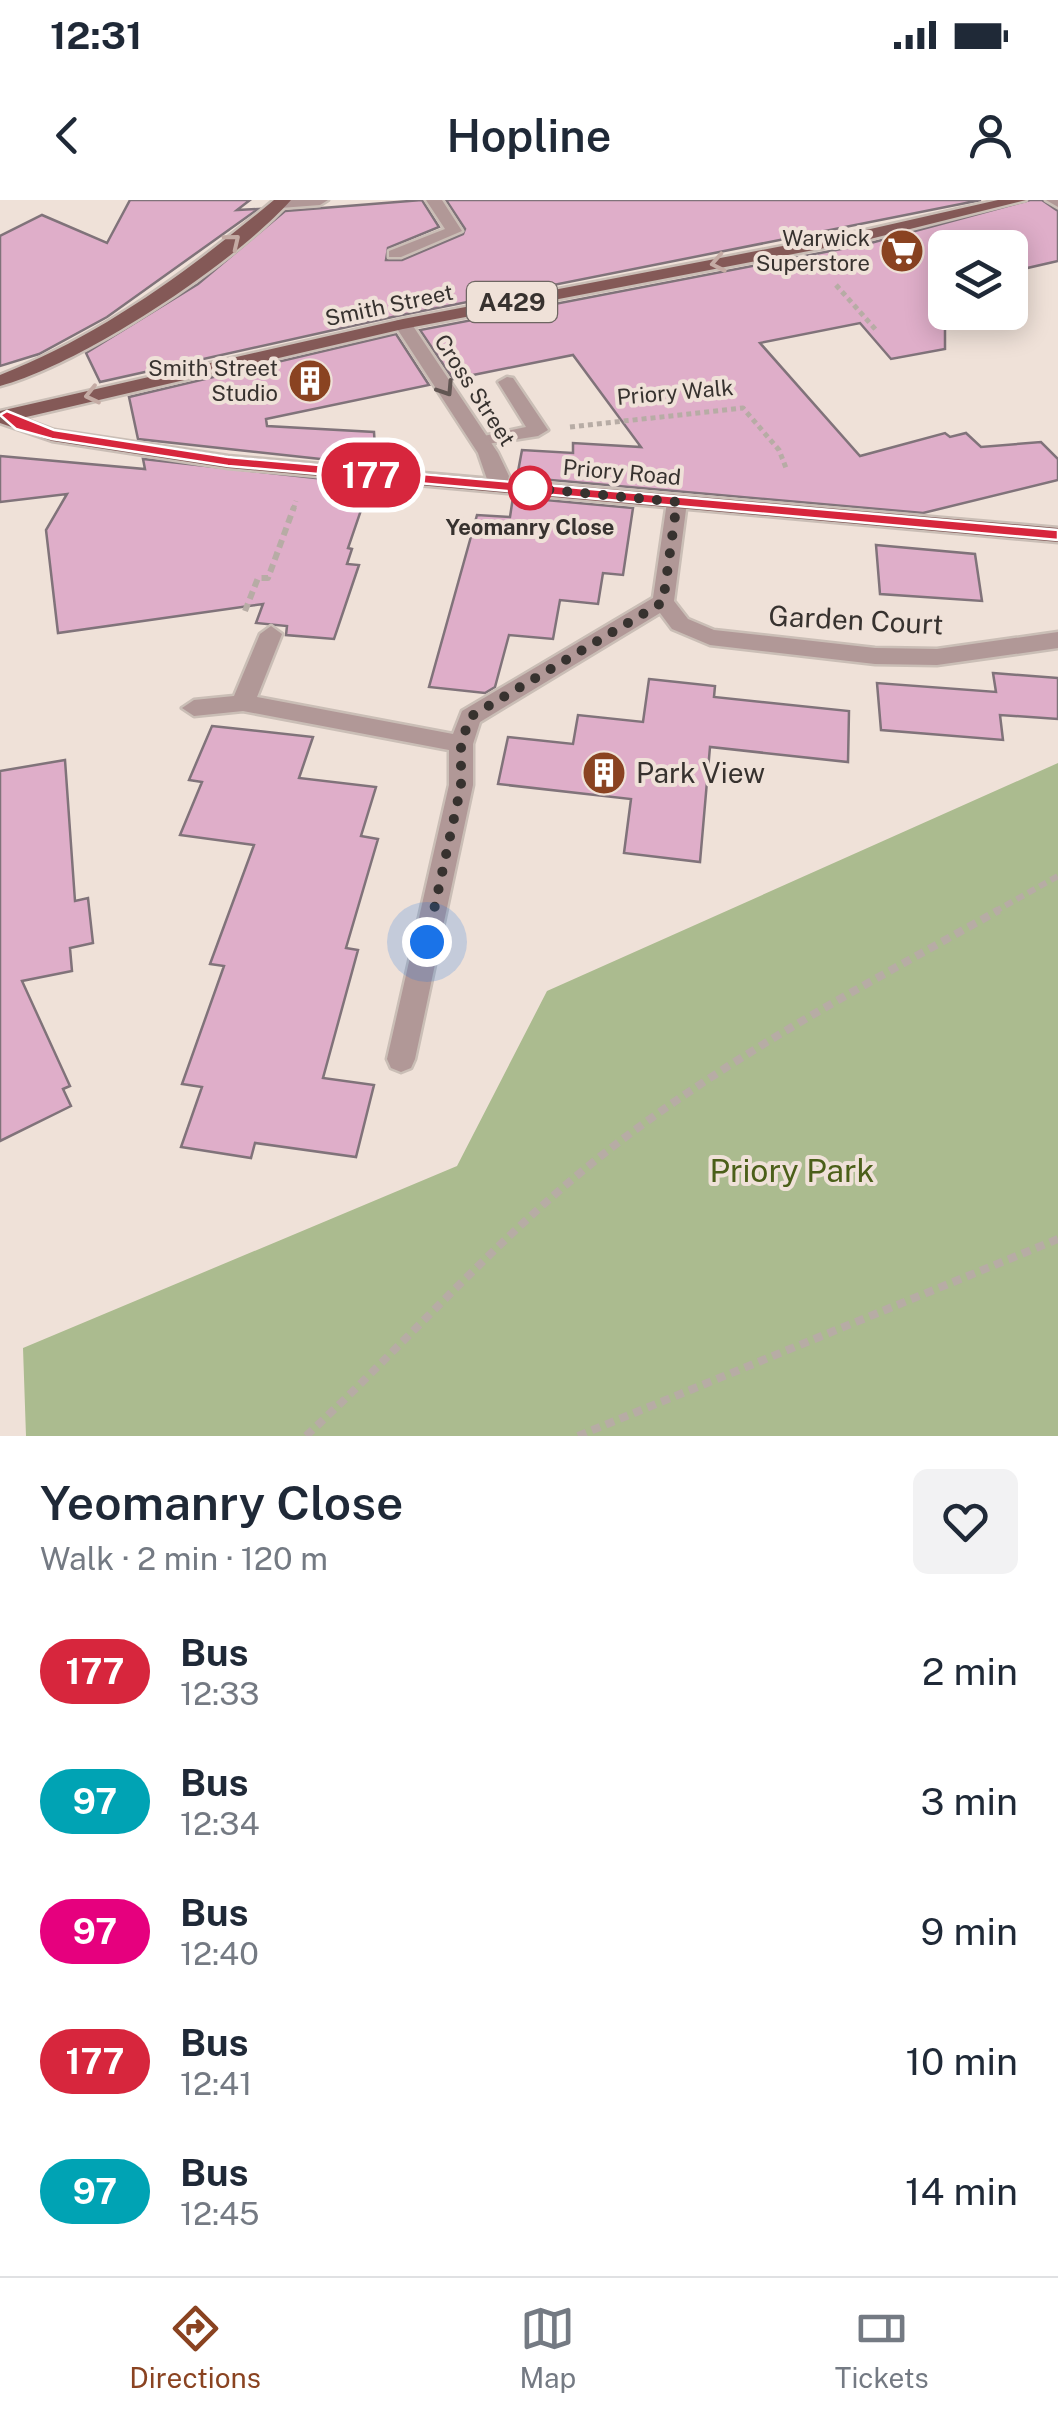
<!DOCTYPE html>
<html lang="en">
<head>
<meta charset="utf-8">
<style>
	body { margin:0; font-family:"Public Sans",sans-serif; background:#f2f2f3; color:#1f2937; height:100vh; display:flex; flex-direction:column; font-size:38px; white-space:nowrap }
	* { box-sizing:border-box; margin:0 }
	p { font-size:32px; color:#747a83 }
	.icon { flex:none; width:55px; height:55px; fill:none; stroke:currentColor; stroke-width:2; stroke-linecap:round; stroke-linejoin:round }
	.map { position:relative; height:1236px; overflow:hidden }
	.details { display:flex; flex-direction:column; background:#fff; flex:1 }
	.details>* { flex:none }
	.badge { padding:0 20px; border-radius:32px; font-size:35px; line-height:65px }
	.tools { position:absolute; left:928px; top:30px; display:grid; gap:20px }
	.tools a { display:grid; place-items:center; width:100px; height:100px; border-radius:15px; background:#fff; box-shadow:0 5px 25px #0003; font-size:50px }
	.you { position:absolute; width:50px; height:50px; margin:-25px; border:8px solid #fff; border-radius:50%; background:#1a73e8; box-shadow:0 0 0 15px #1a73e833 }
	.map>.badge { position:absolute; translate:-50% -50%; box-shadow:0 0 0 5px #fff }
	.round { display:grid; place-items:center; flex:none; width:105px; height:105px; border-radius:15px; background:#f2f2f3 }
	.overview { display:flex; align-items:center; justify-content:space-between; height:170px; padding:0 40px }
	h1 { font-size:48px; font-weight:600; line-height:75px }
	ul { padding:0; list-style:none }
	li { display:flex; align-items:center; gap:30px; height:130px; padding:0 40px }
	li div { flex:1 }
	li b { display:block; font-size:38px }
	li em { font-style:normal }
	li .badge { min-width:110px; font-weight:700; text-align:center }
	.status { display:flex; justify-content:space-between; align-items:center; height:70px; padding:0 50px; background:#fff; direction:ltr }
	.status svg { height:28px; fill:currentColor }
	header { display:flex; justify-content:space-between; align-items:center; height:130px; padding:0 40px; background:#fff; font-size:45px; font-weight:600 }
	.menu { display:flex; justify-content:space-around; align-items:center; height:140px; border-top:2px solid #e0e1e3; background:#fff; font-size:28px; color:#747a83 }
	.menu a { display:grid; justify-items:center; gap:5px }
	.menu .selected { color:#8a4321 }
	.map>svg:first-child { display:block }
</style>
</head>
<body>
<div class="status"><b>12:31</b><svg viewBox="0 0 49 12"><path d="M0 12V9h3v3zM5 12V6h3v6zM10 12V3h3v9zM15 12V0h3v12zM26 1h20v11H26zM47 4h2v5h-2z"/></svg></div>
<header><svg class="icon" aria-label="back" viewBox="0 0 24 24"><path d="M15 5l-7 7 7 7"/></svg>Hopline<svg class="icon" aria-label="person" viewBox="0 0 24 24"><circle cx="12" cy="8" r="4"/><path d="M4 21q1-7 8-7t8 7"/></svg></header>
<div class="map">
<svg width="1058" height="1236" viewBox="0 0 1058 1236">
	<rect width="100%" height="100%" fill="#efe1d8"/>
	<polygon fill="#abbb8f" points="1058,563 1058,1236 26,1236 23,1148 457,966 547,791"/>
	<g fill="#dfaec9" stroke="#80737a" stroke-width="2.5">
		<polygon points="130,0 250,0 237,10 258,9 107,117 39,154 0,166 0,36 42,15 107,43"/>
		<polygon points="422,0 439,27 388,48 386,60 402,60 463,34 465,29 446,0 981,0 397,116 100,182 86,153 198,84 285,11"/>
		<polygon points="1030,0 1042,0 1058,11 1058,61 1010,72 1010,48 945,48 945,86 935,88 945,97 945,149 891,159 860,123 760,143 860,256 945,233 950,237 966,233 981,247 1041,242 1058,259 1058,280 923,313 517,277 522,250 573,253 573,243 641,247 573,155 453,179 420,130 867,44"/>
		<polygon points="396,134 429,185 266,219 267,226 374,232 376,265 138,239 129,197"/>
		<polygon points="0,256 145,269 143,259 370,284 348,348 352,349 347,364 359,365 334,439 286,435 287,426 256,423 263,404 58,433 46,330 67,294 0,302"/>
		<polygon points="513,297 633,308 623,375 603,373 598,404 560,400 553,439 509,435 495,487 485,493 429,487 477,315 510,317"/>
		<polygon points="876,345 975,354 982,401 880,394"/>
		<polygon points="993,473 1058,478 1058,519 1000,515 1003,540 881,530 877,483 996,492"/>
		<polygon points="649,479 715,486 714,497 849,511 848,562 710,547 700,662 624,653 631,599 498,584 508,537 573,544 578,515 643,522"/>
		<polygon points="212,526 313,537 299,578 376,587 361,636 378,639 346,748 358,750 323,878 374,885 356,957 255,943 251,958 181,947 202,887 182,884 224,766 210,764 254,645 180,635 202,582 189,580"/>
		<polygon points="65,560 75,701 88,698 93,743 70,748 72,771 22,781 70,886 63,889 71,906 0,941 0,571"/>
	</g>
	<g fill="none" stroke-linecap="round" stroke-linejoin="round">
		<defs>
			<g id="service">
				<polygon points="426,0 442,0 462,31 401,57 389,57 389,51 445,29"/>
				<polygon points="507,177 513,178 548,230 538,236 474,246 474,238 526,227 498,182"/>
			</g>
			<g id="minor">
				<polygon points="274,0 328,0 320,5 280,8 274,6"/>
				<polygon points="1046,0 1058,0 1058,7"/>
				<polygon points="397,120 409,120 498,253 509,276 506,289 492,289 489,285 478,253 394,124"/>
				<polygon points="677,296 687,302 674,401 688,419 714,430 875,448 937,449 1058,432 1058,448 937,465 875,464 710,445 672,429 660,413 480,522 473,544 473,585 415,859 411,868 401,872 391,868 387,859 449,585 449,550 243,511 194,516 182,508 194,500 234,496 260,434 271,426 282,434 257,497 453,534 462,511 653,398 667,302"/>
			</g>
			<g id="primary">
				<path d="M274,0H291C234,64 82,164 0,186V175C102,135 190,70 274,0Z"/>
				<polygon points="998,0 1026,0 866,40 403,129 22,218 54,230 228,256 1058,328 1058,342 228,268 52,241 0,223 0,211 403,119 866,30"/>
			</g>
		</defs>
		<use href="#service" stroke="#cabeb6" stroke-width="5"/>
		<use href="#minor" stroke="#cabeb6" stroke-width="5"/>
		<use href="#primary" stroke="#cabeb6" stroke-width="5"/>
		<g stroke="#b7aca5" stroke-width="5" stroke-dasharray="5 4" stroke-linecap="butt">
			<polyline points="836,85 877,131"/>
			<polyline points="570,227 743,208 779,250 786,268"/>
			<polyline points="293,310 296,301"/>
		</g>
		<g stroke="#b7aca5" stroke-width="6" stroke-dasharray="8 5" stroke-linecap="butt">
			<polyline points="245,411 258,378 268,378 294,307"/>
			<polyline points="994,712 1058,676"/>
		</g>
		<g stroke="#b7aca5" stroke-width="8" stroke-dasharray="9 6" stroke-linecap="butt">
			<path d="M306,1236C401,1148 486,1050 586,968C712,865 858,789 999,710"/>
			<polyline points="578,1236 1058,1039"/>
		</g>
		<use href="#service" fill="#b19897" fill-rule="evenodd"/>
		<use href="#minor" fill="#b19897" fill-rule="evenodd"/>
		<use href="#primary" fill="#845957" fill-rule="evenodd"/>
	</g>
	<defs><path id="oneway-chevron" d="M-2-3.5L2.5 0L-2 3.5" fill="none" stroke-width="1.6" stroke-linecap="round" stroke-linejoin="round" transform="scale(2.5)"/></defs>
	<g stroke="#c4aba4">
		<use href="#oneway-chevron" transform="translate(233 41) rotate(-39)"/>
		<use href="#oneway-chevron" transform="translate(718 63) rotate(169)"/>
		<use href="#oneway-chevron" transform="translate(92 195) rotate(167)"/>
	</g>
	<use stroke="#625653" href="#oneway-chevron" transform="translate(446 189) rotate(57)"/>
	<polygon fill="#d7263d" stroke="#fff" stroke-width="2.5" points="7,211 54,230 228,257 1058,330 1058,340 228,266 52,239 16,229 0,215"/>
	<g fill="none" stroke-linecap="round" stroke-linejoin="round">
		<polyline stroke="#37322f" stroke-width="10" stroke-dasharray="0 18" points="427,742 461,586 461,544 470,517 663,402 677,302 530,288"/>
	</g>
	<defs>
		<symbol id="supermarket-disc" viewBox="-11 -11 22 22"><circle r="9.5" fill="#8a4321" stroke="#efe1d8"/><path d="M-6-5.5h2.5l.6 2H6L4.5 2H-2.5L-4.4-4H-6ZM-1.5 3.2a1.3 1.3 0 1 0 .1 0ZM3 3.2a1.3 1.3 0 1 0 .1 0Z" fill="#fff"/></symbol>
		<symbol id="building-disc" viewBox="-11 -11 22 22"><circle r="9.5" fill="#8a4321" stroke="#efe1d8"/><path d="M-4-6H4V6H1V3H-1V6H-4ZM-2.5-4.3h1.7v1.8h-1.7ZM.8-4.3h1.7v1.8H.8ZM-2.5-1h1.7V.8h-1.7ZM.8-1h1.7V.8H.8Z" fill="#fff"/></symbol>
	</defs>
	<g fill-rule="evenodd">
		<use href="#supermarket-disc" x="877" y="26" width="50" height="50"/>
		<use href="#building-disc" x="285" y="156" width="50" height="50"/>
		<use href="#building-disc" x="579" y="548" width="50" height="50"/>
	</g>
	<circle fill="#fff" stroke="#d7263d" stroke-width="5" cx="530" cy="288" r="20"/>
	<g text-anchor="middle" stroke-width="8" stroke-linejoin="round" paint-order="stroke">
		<g font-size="22" fill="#37322f" stroke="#efe1d8" text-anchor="end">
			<text x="870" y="46">Warwick<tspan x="870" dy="25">Superstore</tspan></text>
			<text x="278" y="176">Smith Street<tspan x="278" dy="25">Studio</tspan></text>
		</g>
		<g font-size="22" fill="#37322f" stroke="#efe1d8">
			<text transform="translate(389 105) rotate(-12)" y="8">Smith Street</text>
			<text transform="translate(475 190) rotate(57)" y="8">Cross Street</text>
			<text transform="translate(675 192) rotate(-5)" y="8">Priory Walk</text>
			<text transform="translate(622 272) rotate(5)" y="8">Priory Road</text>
		</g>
		<g font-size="22" font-weight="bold" fill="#37322f" stroke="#efe1d8">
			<text x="530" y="335">Yeomanry Close</text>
		</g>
		<rect fill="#efe1d8" stroke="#6e6662" stroke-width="2.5" x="467" y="82" width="90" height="40" rx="8"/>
		<g font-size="25" font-weight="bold" fill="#37322f">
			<text x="512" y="111">A429</text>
		</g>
		<g font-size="28" fill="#37322f" stroke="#efe1d8">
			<text transform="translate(856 420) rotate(3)" y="10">Garden Court</text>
		</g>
		<g font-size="28" fill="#37322f" stroke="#efe1d8" text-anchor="start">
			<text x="636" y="583">Park View</text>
		</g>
		<g font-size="32" fill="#4b5f19" stroke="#efe1d8">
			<text x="792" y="982">Priory Park</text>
		</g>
	</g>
</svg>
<div class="tools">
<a><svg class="icon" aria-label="layers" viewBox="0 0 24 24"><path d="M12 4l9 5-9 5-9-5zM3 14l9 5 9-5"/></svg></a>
</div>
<div class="you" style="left:427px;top:742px"></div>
<b class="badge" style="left:371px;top:275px;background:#d7263d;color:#fff">177</b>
</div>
<section class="details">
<div class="overview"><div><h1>Yeomanry Close</h1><p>Walk · 2 min · 120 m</p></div><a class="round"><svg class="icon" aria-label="heart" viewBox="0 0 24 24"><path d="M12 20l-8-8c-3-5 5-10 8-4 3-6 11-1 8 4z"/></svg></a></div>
<ul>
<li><span class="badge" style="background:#d7263d;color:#fff">177</span><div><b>Bus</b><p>12:33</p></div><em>2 min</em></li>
<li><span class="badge" style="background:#00a3b4;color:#fff">97</span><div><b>Bus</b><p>12:34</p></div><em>3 min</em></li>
<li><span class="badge" style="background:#e6007e;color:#fff">97</span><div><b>Bus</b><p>12:40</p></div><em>9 min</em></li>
<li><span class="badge" style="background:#d7263d;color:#fff">177</span><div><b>Bus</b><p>12:41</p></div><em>10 min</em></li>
<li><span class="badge" style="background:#00a3b4;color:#fff">97</span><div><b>Bus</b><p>12:45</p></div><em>14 min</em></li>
</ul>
</section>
<nav class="menu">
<a class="selected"><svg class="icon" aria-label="directions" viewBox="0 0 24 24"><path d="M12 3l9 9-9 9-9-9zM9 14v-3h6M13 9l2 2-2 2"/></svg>Directions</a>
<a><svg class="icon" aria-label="map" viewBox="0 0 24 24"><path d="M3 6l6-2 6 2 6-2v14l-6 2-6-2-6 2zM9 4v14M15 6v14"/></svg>Map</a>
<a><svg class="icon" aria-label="tickets" viewBox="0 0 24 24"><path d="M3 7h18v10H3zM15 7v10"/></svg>Tickets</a>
</nav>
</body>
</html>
